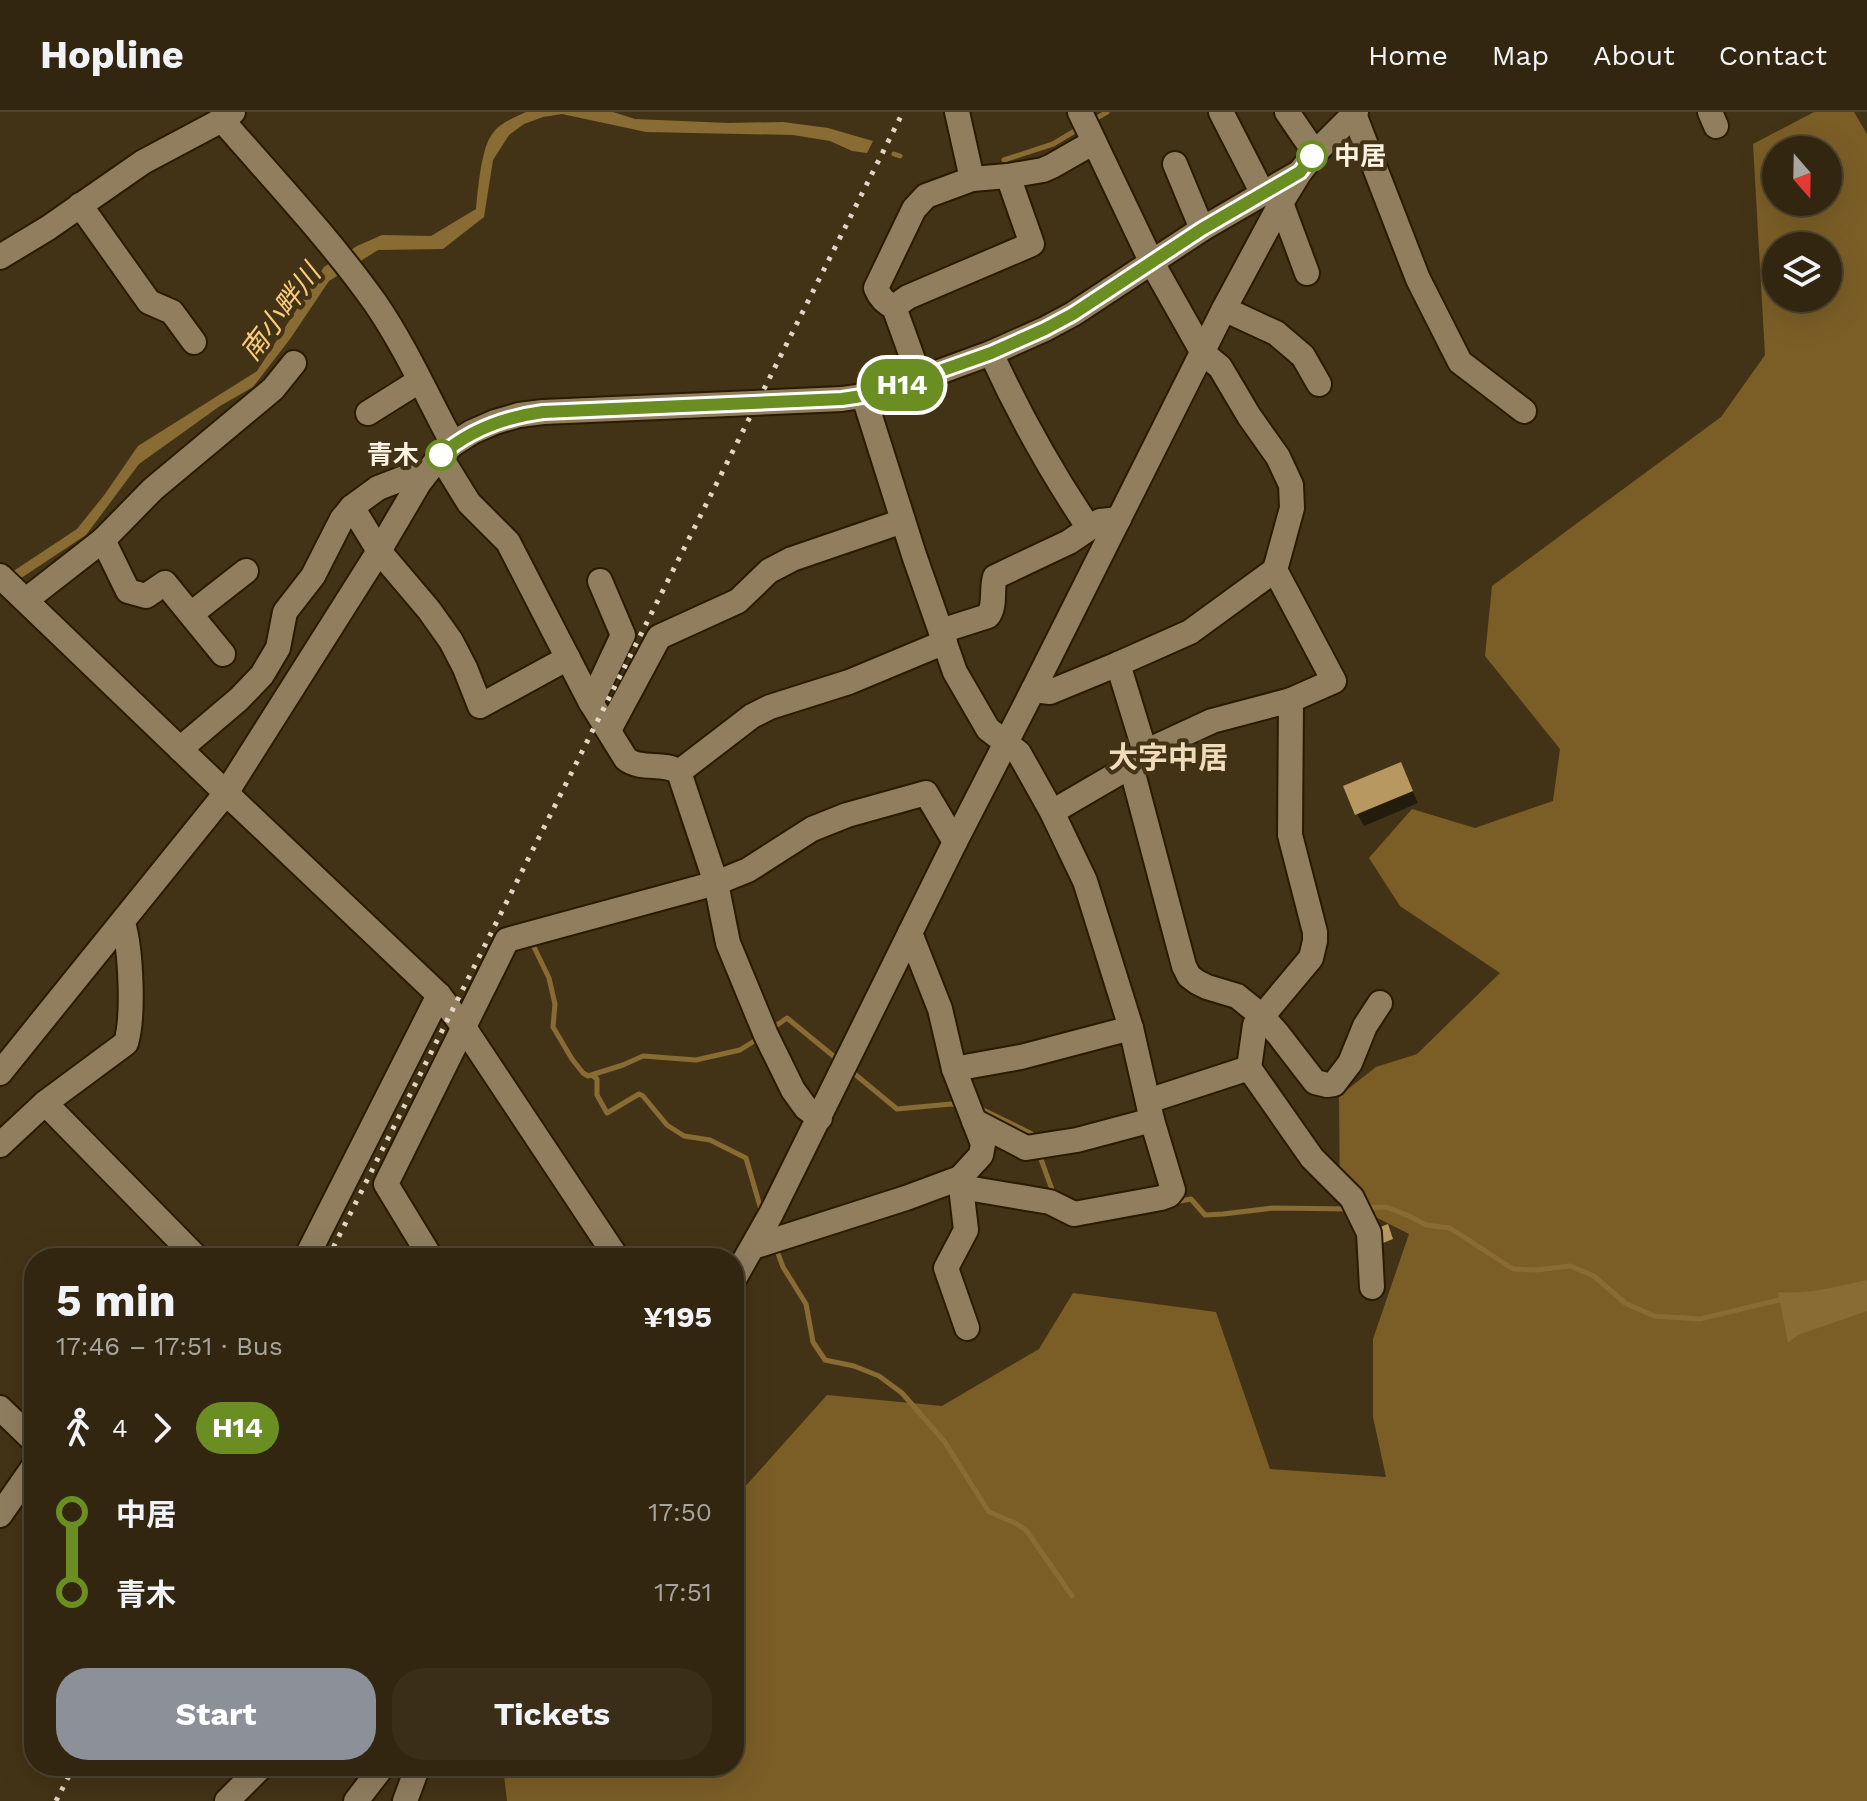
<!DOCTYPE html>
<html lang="en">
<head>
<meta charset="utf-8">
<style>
	body { margin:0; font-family:"Work Sans","Noto Sans JP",sans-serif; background:#3a2e19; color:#f1f3f6; height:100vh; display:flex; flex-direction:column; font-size:30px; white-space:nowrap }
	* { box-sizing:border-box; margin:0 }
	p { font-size:26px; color:#a8a59f }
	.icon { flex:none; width:44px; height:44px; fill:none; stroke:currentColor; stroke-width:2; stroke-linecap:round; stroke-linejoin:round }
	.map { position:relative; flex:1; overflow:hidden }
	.sheet { position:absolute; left:24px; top:1136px; width:720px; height:528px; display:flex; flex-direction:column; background:#322610; border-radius:32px; box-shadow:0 8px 32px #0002,0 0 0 2px #4d4330 }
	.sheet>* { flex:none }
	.badge { padding:0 16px; border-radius:26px; font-size:28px; line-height:52px }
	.needle { width:52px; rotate:160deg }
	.tools { position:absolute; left:1762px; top:24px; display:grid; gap:16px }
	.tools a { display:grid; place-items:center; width:80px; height:80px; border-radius:50%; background:#322610; box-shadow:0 8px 32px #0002,0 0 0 2px #4d4330; font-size:40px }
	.map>.badge { position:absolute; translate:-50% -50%; box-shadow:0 0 0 4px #fff }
	.legs { display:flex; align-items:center; gap:12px; height:88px; padding:0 32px; font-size:26px }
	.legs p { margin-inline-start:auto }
	.overview { display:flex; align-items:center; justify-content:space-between; height:136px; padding:0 32px }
	h1 { font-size:44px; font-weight:700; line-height:60px }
	.primary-button { display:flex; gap:16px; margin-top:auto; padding:16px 32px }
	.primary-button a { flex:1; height:92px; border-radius:32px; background:#8c9099; color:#fff; font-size:32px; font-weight:700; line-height:92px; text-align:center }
	.primary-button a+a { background:#3a2e19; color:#f1f3f6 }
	ul { padding:0 32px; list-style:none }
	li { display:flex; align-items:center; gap:28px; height:80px; font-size:30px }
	li i { display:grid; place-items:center; width:12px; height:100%; margin:0 10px; background:currentColor }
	li i::after { content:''; width:20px; height:20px; margin:-10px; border:6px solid; border-radius:50%; background:#322610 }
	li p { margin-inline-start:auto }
	li:first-child i { background:linear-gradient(#0000 50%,currentColor 0) }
	li:last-child i { background:linear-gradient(currentColor 50%,#0000 0) }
	header { display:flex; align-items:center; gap:48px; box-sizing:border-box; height:112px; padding:0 40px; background:#322610; border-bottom:2px solid #4d4330 }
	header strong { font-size:38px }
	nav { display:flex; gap:44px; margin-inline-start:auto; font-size:28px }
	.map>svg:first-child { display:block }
</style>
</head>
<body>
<header>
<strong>Hopline</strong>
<nav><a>Home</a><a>Map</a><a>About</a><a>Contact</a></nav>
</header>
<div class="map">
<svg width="1867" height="1689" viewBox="0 0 1867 1689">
	<rect width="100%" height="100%" fill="#433316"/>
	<path fill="#7b5e26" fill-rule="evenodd" d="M1814,0H1854L1867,22V1689H507L503,1654H734V1387L827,1283L942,1294L1039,1237L1073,1181L1216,1200L1270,1357L1386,1365L1373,1305V1227L1409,1122L1340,1087L1339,984L1376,955L1417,942L1500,861L1400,794L1369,746L1412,697L1475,716L1553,689L1560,637L1485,544L1492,474L1721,305L1765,243L1753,32ZM1776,38H1828V90H1776ZM1776,134H1828V186H1776Z"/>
	<g fill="#896b34">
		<path d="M526,0H613L635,7L728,11L783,10L828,16L873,29L867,41L852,39L830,29L793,23L646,20L562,2L543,5L524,12L509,23L493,48L484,105L443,137L378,138L329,169L290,227L253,275L220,294L139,352L86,423L0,480V468L77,417L105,382L138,334L257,259L324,155L357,134L382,123L431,124L476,97C478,78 481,35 493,21C500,11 515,5 526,0Z"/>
		<path d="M1867,1168V1199L1798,1223L1788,1231L1778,1180C1808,1183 1838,1174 1867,1168Z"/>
	</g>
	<polygon fill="#0007" points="1400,652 1418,691 1364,714 1357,702"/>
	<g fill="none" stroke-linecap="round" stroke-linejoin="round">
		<g stroke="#896b34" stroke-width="5">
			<polyline points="1090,10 1107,0"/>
			<polyline points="894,42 900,44"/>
			<polyline points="1004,48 1053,32 1078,17"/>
			<polyline points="533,833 549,866 555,892 553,915 572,947 583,961 588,964 623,953 643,944 696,948 740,938 759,926"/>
			<polyline points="770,918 787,906 837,947"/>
			<polyline points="851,959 897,997 951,992 959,993"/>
			<polyline points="593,964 597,967 597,983 607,1001 639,982 643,984 667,1013 684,1024 710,1028 746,1046 762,1101"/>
			<polyline points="977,995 1032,1022 1034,1026"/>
			<polyline points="1038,1039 1054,1083"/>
			<polyline points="1174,1090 1191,1087 1205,1103 1223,1102 1273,1096 1349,1097"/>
			<polyline points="1367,1096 1386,1095 1409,1104 1426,1113 1450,1116 1513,1157 1536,1158 1570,1154 1594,1164 1625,1191 1654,1204 1700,1207 1783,1187"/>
			<polyline points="776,1136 783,1155 806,1192 813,1230 825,1248 854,1254 879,1264 902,1281 944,1329 989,1400 1015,1411 1026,1418 1072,1484"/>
		</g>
	</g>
	<g fill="#b79861">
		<polygon points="1401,650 1413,679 1355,703 1343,674"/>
		<polygon points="1388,1112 1393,1127 1383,1131 1378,1116"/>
	</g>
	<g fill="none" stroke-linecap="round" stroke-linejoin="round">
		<defs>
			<g id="minor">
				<polyline points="957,0 972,67"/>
				<polyline points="1221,0 1263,82"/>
				<polyline points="1287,0 1315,41"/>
				<polyline points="1710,0 1716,14"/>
				<polyline points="1354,2 1418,167 1460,250 1524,299"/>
				<path d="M222,8C274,68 330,127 376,192C406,236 428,286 453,332"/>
				<polyline points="1175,52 1202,117"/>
				<polyline points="1281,91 1307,161"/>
				<polyline points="80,93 149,190 172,200 194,230"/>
				<polyline points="0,145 48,116 143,50 222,8 233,0"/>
				<polyline points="894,195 908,185 1032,132 1008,64"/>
				<polyline points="1224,197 1276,221 1303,244 1319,272"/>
				<path d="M991,241C1019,302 1051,360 1089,416"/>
				<path d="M920,267L894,195C885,191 880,186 876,176L914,97L926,84L972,67L1008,64L1043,58L1052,54L1094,30"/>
				<polyline points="864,285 914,443 955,560 988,617 1019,641 1052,700 1085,769 1131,916 1152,1008 1173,1078 1169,1083 1161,1086 1074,1102 1050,1090 961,1075"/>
				<polyline points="368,301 419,269"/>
				<path d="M440,344L469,391L508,430L590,589L626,647C642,659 663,649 679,660L716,771L728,831L766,923L793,978L806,996L820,1006"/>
				<polyline points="352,395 379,439 429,498 451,529 465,556 480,594 568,546"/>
				<polyline points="103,428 128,479 146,484 165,471 223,542"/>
				<polyline points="0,464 226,681 439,883 463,914 617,1146"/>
				<polyline points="26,488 103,428 153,377 273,277 294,251"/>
				<polyline points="191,502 246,459"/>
				<path d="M941,519L988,504C996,494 991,477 995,465L1069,430L1100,409L1119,407"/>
				<polyline points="1118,552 1145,640"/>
				<polyline points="1033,578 1050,580 1118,552 1190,520 1275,458"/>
				<polyline points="591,591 623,523 600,469"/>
				<polyline points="609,618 659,525 738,489 769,459 792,447 903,409"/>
				<polyline points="180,637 239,587 262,563 278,536 285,500 313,464 342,407 352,395 378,376 404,366 428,359"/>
				<polyline points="1131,654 1184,854 1189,864 1197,870 1207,875 1237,884 1262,904 1278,922 1315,970 1327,973 1334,972 1350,951 1365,914 1380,891"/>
				<polyline points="679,660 752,604 770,595 849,570 945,530"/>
				<polyline points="1052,700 1131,654 1145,640 1212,609 1291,588 1334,569 1275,458 1292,396 1291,373 1278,345 1249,304 1220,255 1203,241 1151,149 1080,0"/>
				<polyline points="910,821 940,897 954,957 983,1032 981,1043 960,1066 966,1118 946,1156 967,1216"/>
				<polyline points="1249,956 1255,913 1311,846 1315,829 1315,820 1290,723 1291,588"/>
				<polyline points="954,957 1021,945 1131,916"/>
				<polyline points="0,961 226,681 379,439 419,371 440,344 453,332 472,320 495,310 519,303 543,300 842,287 875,282 920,267 991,241 1045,217 1073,202 1202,117 1300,60"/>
				<polyline points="1148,989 1249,956 1312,1046 1352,1086 1369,1121 1372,1175"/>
				<polyline points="45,991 197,1146"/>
				<polyline points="974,1009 1026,1036 1077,1028 1152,1008"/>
				<path d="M0,1033L45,991L126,931C134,905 131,837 123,811"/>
				<polyline points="753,1135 906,1086 960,1066"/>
				<polyline points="306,1146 439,883"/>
				<polyline points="431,1146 386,1072 507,828 716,771 748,758 812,717 847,703 926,681 955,730"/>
				<polyline points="734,1167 771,1102 955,730 1033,578 1224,197 1281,91 1300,60 1315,41 1356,0"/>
				<polyline points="0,1296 34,1329"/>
				<polyline points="0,1403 34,1354"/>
				<polyline points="227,1689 262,1654"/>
				<polyline points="356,1689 383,1654"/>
				<polyline points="405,1689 418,1654"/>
			</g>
		</defs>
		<use href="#minor" stroke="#291b00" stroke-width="28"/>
		<use href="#minor" stroke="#907e5f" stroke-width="24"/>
		<g stroke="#e1d6c3" stroke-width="5" stroke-dasharray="4 8" stroke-linecap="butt">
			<polyline points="328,1146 903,0"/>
			<polyline points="56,1689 74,1654"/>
		</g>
	</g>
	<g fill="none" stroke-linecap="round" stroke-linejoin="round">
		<defs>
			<path id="line-1" d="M441,343C471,317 505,305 543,300L842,287L875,282L991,241L1045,217L1073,202L1202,117L1300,60L1312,44"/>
		</defs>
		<use href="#line-1" stroke="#fff" stroke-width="18"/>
		<use href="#line-1" stroke="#6b8e23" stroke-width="12"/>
	</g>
	<g fill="#fff" stroke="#6b8e23" stroke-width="4">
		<circle cx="1312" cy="44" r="14"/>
		<circle cx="441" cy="343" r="14"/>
	</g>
	<g text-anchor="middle" stroke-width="8" stroke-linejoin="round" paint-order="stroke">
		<g font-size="26" font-weight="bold" fill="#fcf2e1" stroke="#433316" text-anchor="start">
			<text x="1334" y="53">中居</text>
			<text x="419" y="352" text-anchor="end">青木</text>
		</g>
		<g font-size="28" font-style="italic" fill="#facc7b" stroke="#433316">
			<text transform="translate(280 200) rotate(-53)" y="10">南小畔川</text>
		</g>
		<g font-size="30" font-weight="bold" fill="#f0dcba" stroke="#433316">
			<text x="1168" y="656">大字中居</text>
		</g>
	</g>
</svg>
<div class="tools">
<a><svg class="needle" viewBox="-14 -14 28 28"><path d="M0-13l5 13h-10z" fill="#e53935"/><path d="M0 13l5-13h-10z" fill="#a8a59f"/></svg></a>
<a><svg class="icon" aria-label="layers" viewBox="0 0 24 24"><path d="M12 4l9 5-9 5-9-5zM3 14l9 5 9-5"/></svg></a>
</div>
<b class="badge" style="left:902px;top:273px;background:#6b8e23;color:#fff">H14</b>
<section class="sheet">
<div class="overview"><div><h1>5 min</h1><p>17:46 – 17:51 · Bus</p></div><b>¥195</b></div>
<div class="legs"><svg class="icon" aria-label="walk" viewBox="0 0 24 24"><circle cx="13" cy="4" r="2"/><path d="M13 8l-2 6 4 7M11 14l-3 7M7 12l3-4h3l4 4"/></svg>4<svg class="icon" aria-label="forward" viewBox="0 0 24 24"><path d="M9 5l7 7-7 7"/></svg><b class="badge" style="background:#6b8e23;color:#fff">H14</b></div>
<ul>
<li><i style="color:#6b8e23"></i><b>中居</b><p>17:50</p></li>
<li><i style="color:#6b8e23"></i><b>青木</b><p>17:51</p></li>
</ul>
<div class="primary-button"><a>Start</a><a>Tickets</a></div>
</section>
</div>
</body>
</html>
